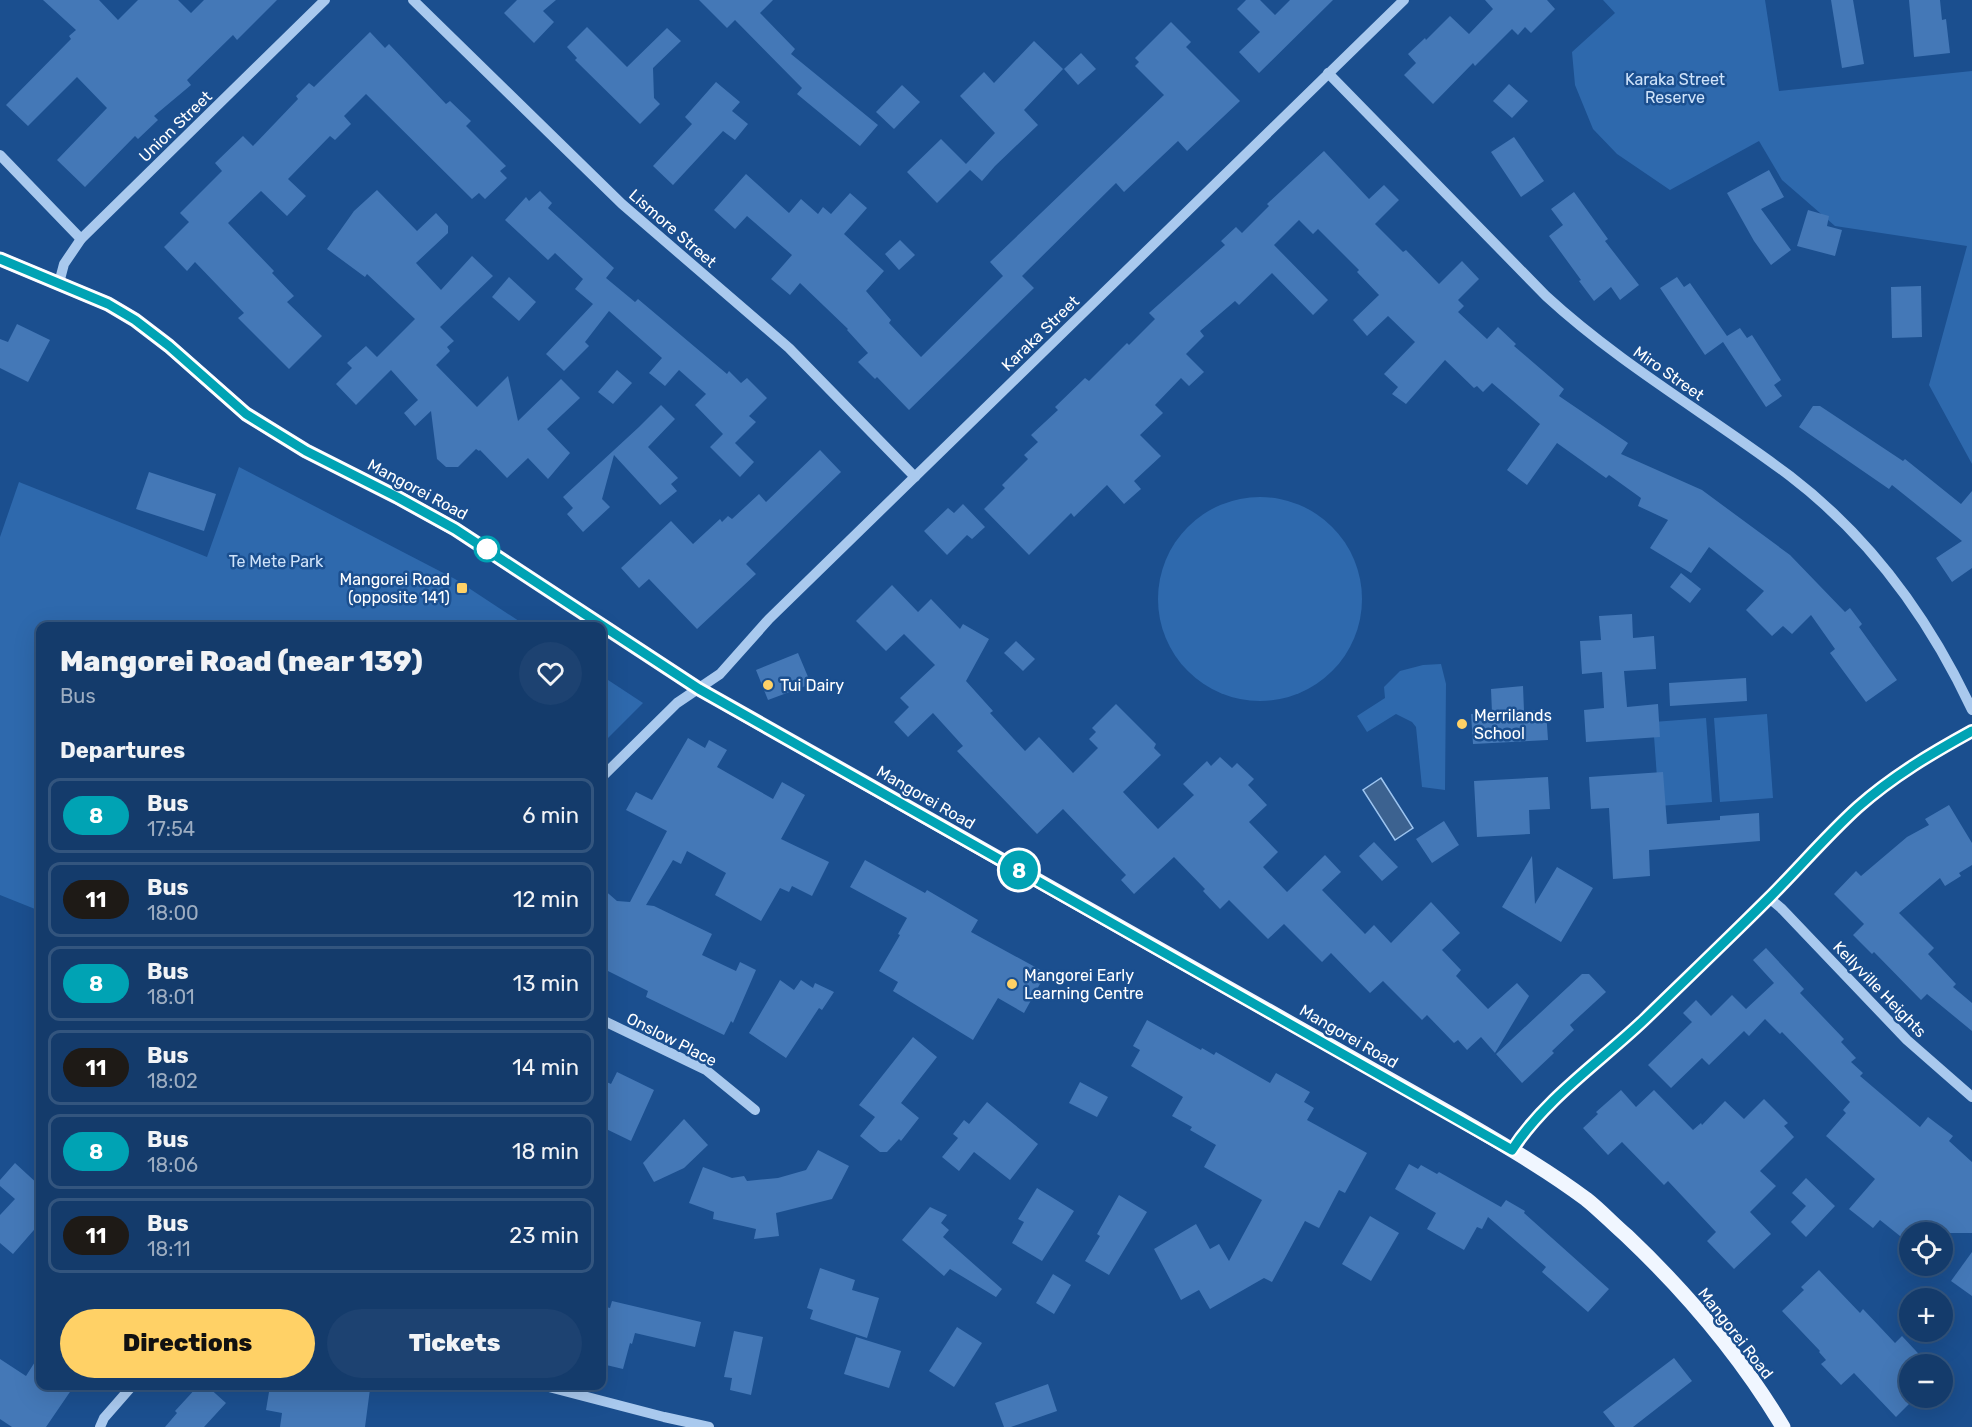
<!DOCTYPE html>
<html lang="en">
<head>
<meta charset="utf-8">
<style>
	body { margin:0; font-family:Rubik,sans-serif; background:#1d4271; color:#f1f3f6; height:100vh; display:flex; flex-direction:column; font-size:22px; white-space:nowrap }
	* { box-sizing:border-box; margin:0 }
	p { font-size:20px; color:#9dadc1 }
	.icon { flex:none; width:33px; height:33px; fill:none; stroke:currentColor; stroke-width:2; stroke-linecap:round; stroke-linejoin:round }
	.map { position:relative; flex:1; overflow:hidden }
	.drawer { position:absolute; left:36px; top:622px; width:570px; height:768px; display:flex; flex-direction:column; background:#143b6b; border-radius:12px; box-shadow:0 6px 24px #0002,0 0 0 2px #33557e }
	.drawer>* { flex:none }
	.badge { padding:0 12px; border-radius:20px; font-size:21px; line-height:39px }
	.fabs { position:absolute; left:1899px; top:1222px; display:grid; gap:12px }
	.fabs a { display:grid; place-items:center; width:54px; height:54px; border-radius:50%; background:#143b6b; box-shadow:0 6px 24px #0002,0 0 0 2px #33557e; font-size:30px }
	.map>.badge { position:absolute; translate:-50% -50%; box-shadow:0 0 0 3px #fff }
	h2 { padding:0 24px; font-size:22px; line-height:54px }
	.round { display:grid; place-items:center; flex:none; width:63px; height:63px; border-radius:32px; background:#1d4271 }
	.headline { display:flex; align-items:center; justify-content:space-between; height:102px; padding:0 24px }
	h1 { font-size:28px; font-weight:800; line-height:45px }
	.cta { display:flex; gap:12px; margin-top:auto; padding:12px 24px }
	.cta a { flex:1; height:69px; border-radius:36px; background:#ffd166; color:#111; font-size:24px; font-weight:800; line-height:69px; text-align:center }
	.cta a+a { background:#1d4271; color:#f1f3f6 }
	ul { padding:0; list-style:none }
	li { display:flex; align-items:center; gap:18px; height:75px; margin:0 12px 9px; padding:0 12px; border:3px solid #33557e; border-radius:12px }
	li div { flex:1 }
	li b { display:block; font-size:22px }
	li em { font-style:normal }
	li .badge { min-width:66px; font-weight:700; text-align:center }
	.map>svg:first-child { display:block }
</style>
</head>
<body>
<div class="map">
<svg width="1972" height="1427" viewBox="0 0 1972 1427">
	<rect width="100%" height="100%" fill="#1b4f8f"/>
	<g fill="#2e69ad">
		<polygon points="1603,0 1765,0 1779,91 1972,71 1972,464 1929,385 1967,246 1835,226 1782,180 1759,141 1670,190 1617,154 1593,129 1575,85 1572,52 1615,13"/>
		<polygon points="239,467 455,579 528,627 40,627 40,911 0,895 0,537 19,482 207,557"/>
		<circle cx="1260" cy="599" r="102"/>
		<polygon points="1441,664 1446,684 1445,790 1422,787 1416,727 1412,722 1396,714 1367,732 1357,716 1385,698 1384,687 1400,671 1423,665"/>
		<polygon points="602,676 643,703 602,744"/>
		<polygon points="1767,714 1773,798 1720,802 1714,718"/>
		<polygon points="1706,718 1712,802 1659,806 1653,722"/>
	</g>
	<polygon fill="#3c6290" stroke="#9cc4f0" stroke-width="1.5" points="1381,778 1413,828 1395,840 1363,790"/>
	<g fill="#4478b7">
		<polygon points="43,0 99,0 118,20 138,0 178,0 191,13 204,0 277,0 237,40 233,35 187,80 191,85 154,116 158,120 138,139 135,136 85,187 57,160 107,108 77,77 28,126 6,105 71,39 69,36 76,30"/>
		<polygon points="517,0 556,0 543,11 554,22 534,43 504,13"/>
		<polygon points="699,0 773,0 760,13 795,49 791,54 878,125 860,146 797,94 802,88 735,20 727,28"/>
		<polygon points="1246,0 1260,0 1275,15 1290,0 1333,0 1259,73 1239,52 1260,32 1237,9"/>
		<polygon points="1485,0 1547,0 1555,9 1531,33 1525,27 1518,35 1512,29 1475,66 1473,63 1433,104 1404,75 1416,63 1408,54 1425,38 1426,40 1450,16 1469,34 1493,9"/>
		<polygon points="1831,0 1853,0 1864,64 1842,68"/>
		<polygon points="1909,0 1940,0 1942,20 1946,19 1950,53 1914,57"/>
		<polygon points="1171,22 1191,42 1186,47 1240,101 1187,151 1178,141 1124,192 1116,183 1022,276 1034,288 909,410 877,377 875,379 858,362 868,353 847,330 848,329 800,283 790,295 771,279 792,255 747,216 735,229 714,210 746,174 789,213 801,199 818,214 823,207 831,214 850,193 867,208 844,234 884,271 866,291 891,320 889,323 921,357 1003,276 990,262 1164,95 1135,66 1139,62 1135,58"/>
		<polygon points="587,27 627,67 667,28 681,41 653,68 654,98 660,104 640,124 575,60 577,58 567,47"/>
		<polygon points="370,32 385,48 389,44 446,104 450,101 471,121 466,126 506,166 500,171 507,178 485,199 479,193 472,199 366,94 344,116 351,124 335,140 330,136 288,179 306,196 287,216 261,191 228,223 274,271 272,273 294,296 287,302 322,336 289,369 238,318 244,313 195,262 187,271 164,247 189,222 180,213 222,171 215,163 243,136 253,146 298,99 296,96 309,83 314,87"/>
		<polygon points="1034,41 1063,69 1024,110 1038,125 995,166 982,181 970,170 937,203 907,172 941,139 966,164 995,133 960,96 984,72 994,83"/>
		<polygon points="1081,53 1096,69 1078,85 1064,69"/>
		<polygon points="716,82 740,102 732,111 748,124 735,140 723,131 673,185 653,166 692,124 685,117"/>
		<polygon points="1509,84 1528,101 1512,118 1493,101"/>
		<polygon points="902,85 920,102 894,129 876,112"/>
		<polygon points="1514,137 1544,181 1521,197 1491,152"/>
		<polygon points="1324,151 1369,199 1384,185 1399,200 1375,224 1403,252 1406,250 1439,284 1462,261 1479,279 1458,300 1464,306 1458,312 1487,339 1498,327 1516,344 1514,346 1564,389 1559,396 1628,443 1621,454 1702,490 1790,555 1845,612 1850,608 1862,624 1859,627 1897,680 1866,702 1830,653 1835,649 1811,615 1792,634 1783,626 1772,636 1746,610 1764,591 1709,547 1691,573 1650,548 1668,520 1638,506 1641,498 1609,475 1606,478 1557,443 1527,485 1507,470 1540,424 1492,383 1483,392 1477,386 1474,388 1445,360 1406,404 1392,394 1398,387 1384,374 1415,342 1388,316 1367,336 1353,320 1379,295 1357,272 1359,270 1318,229 1313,234 1299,220 1274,245 1328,300 1313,315 1272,273 1239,305 1235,301 1200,331 1204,336 1186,354 1204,372 1189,386 1181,378 1155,405 1163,413 1140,435 1161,456 1134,481 1141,489 1124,504 1107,485 1074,517 1071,513 1029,555 984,509 1005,488 1002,485 1028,459 1024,455 1038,442 1031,435 1058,410 1055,407 1085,378 1089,381 1127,343 1129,345 1155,319 1149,313 1225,245 1221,241 1236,227 1242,233 1269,206 1267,204"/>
		<polygon points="1769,170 1784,197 1761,209 1791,250 1771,265 1754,241 1727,193"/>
		<polygon points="377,190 417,231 436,213 448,226 448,233 416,263 441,290 472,256 493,276 440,327 454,341 447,347 450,351 436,365 477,407 508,376 518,421 561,379 580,398 547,429 570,453 548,479 528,458 507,478 480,450 479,451 476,449 458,467 446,467 437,459 431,411 415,426 404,413 418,400 391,370 356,405 336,384 352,368 347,363 366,346 377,357 415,319 367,274 365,277 327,249 354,211"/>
		<polygon points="540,191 552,203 548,208 614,268 606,278 635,302 638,299 727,374 729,371 741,383 747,378 767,398 749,416 756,422 735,443 754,462 740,477 710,447 723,434 695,405 706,394 679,370 665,386 649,373 662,358 609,311 585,342 589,346 564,371 546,354 593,304 575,289 583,279 555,253 548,260 505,220 526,197 529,201"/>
		<polygon points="1574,192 1608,239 1605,241 1639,285 1620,300 1611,287 1594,301 1579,281 1581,280 1549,236 1563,225 1551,209"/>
		<polygon points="1808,210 1829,216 1827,226 1842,230 1835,256 1797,246"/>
		<polygon points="900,240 915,255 899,270 885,254"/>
		<polygon points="509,277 536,302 519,321 492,297"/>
		<polygon points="1677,277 1684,287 1690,283 1727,336 1740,328 1747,338 1752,335 1781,380 1774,385 1782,396 1766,407 1723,342 1705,355 1660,288"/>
		<polygon points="1921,286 1922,337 1892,338 1891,287"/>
		<polygon points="17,324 50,340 28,382 0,368 0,339 8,342"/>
		<polygon points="617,370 632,383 613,404 598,392"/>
		<polygon points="661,405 675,419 648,447 678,478 671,484 677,491 660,505 614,455 602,499 610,507 583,532 567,514 573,508 563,497 639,427"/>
		<polygon points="1813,406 1820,406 1903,461 1905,459 1961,504 1972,491 1972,568 1952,582 1936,558 1962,541 1892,485 1889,489 1799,427"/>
		<polygon points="820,450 841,472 746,564 756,574 697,629 649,579 639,588 621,568 671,521 693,544 720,519 722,522 728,516 732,519 759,494 766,502"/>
		<polygon points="149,472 216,494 204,531 136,509"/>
		<polygon points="963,504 985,527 972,539 967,535 947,555 924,531 948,508 954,513"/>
		<polygon points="1681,573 1701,589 1690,603 1670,587"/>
		<polygon points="892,585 918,612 931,599 960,629 963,624 989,639 966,681 993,711 990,713 1025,751 1039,737 1073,773 1098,748 1089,739 1096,732 1092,728 1116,704 1156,744 1154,748 1161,755 1123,792 1158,829 1194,795 1183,784 1207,761 1211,766 1220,757 1232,768 1237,763 1254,779 1248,785 1267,805 1249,822 1278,852 1263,867 1287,892 1325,855 1341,872 1322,890 1365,934 1374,925 1391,943 1431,902 1460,933 1442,950 1461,970 1456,976 1488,1009 1517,983 1529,996 1495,1053 1481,1037 1467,1050 1458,1040 1454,1043 1427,1015 1422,1020 1383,981 1370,993 1331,953 1322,962 1284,924 1268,939 1229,900 1220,909 1203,891 1205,889 1174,857 1134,894 1121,880 1126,875 1063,809 1037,834 957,751 963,746 933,713 908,737 894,722 909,707 900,698 935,665 904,634 886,651 856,621"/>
		<polygon points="1632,614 1633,638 1654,636 1656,669 1624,671 1627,707 1658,704 1660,737 1586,742 1584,710 1604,708 1602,672 1582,674 1580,641 1601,640 1599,616"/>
		<polygon points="1016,641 1035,659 1023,671 1004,653"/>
		<polygon points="798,653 811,684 768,700 756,670"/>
		<polygon points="1746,678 1747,701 1670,706 1669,683"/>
		<polygon points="1523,686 1524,711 1546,710 1548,740 1473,744 1471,714 1492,713 1491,689"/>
		<polygon points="688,738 705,748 709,740 727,750 717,767 773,799 782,782 805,795 781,839 829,862 812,896 792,886 789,892 780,888 761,921 715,895 726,873 687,851 681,864 673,860 646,905 654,906 712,934 702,955 736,971 740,962 756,970 733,1023 731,1021 724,1035 646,997 648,991 602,968 602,888 617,901 630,902 667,831 626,810 636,792 652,800"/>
		<polygon points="1663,772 1667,824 1720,820 1720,816 1759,813 1760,841 1649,850 1650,876 1613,879 1609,808 1591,809 1589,777"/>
		<polygon points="1548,777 1550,809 1529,810 1530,834 1477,837 1474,781"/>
		<polygon points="1949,805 1972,843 1972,865 1959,873 1961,876 1945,886 1940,878 1899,913 1934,948 1928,954 1956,984 1953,987 1972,1003 1972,1031 1927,994 1921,1000 1874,952 1872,954 1853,935 1864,924 1834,894 1856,871 1861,876 1907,837 1929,825 1925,819"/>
		<polygon points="1444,821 1459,845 1432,863 1416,839"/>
		<polygon points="1374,842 1398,867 1382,881 1359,856"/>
		<polygon points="1532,856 1535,904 1557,867 1593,888 1561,942 1502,907"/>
		<polygon points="865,860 925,893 927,890 978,920 971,932 1046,973 1024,1013 998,998 973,1040 893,991 898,982 879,971 900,935 898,934 907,918 850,887"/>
		<polygon points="1766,948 1804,989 1800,993 1844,1039 1841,1042 1856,1058 1851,1062 1863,1073 1860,1076 1920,1127 1928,1117 1953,1136 1949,1141 1972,1162 1972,1233 1910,1233 1910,1244 1880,1220 1873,1228 1849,1209 1875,1179 1826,1136 1846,1113 1843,1110 1850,1102 1782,1032 1780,1034 1765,1019 1749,1036 1744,1031 1709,1065 1702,1058 1671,1088 1648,1065 1692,1022 1683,1013 1696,1000 1711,1016 1732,995 1746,1009 1774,983 1753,960"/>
		<polygon points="1582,974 1589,974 1606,992 1570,1025 1574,1030 1552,1051 1554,1053 1522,1083 1496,1054"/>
		<polygon points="780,980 794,990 801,980 813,988 815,983 834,992 822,1010 819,1008 786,1058 749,1033"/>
		<polygon points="1147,1020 1201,1050 1202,1048 1214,1055 1216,1052 1270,1083 1276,1073 1310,1092 1304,1102 1314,1108 1307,1120 1367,1153 1345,1193 1339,1190 1319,1228 1305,1221 1272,1282 1264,1278 1210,1309 1199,1290 1181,1300 1154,1249 1196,1224 1210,1249 1219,1244 1229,1261 1262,1200 1204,1167 1216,1145 1190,1130 1192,1127 1172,1116 1183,1097 1131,1066 1140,1050 1133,1046"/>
		<polygon points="913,1037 937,1057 901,1103 919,1118 901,1141 899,1139 887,1152 880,1152 860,1136 875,1117 859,1105"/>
		<polygon points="617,1072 654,1090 631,1141 602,1127 602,1080 611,1084"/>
		<polygon points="1080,1082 1108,1097 1097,1117 1069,1103"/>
		<polygon points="1621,1090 1636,1107 1654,1090 1693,1130 1701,1123 1702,1125 1725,1101 1744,1119 1764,1099 1788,1123 1784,1126 1794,1137 1760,1171 1776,1186 1750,1212 1771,1234 1734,1269 1707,1241 1716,1232 1668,1181 1664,1185 1622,1142 1608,1155 1583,1128 1598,1114 1596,1112"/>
		<polygon points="987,1102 1038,1144 1010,1180 974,1152 959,1171 942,1157 958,1138 953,1134 964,1120 969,1124"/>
		<polygon points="684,1119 708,1145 684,1168 654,1182 643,1163"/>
		<polygon points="818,1150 849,1166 832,1199 776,1213 779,1236 754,1239 756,1229 713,1219 714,1212 689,1203 703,1167 732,1178 744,1176 747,1181 778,1178 806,1170"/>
		<polygon points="15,1163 40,1186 40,1223 13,1254 0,1243 0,1215 15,1199 0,1186 0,1180"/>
		<polygon points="1409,1164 1418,1169 1421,1165 1437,1174 1439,1172 1501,1207 1506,1200 1525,1211 1524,1213 1609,1289 1588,1312 1542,1272 1546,1267 1488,1217 1482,1229 1477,1227 1464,1250 1427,1229 1436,1213 1395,1189"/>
		<polygon points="1806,1178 1835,1206 1806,1237 1791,1222 1806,1206 1792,1193"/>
		<polygon points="1037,1188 1074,1211 1042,1261 1012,1243 1024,1222 1018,1219"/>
		<polygon points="1119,1195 1147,1212 1109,1275 1085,1261 1100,1236 1097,1234"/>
		<polygon points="930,1207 947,1215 941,1223 949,1230 943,1237 1002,1289 996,1297 950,1269 944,1276 902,1240"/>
		<polygon points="1370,1216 1399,1233 1371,1281 1342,1264"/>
		<polygon points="1972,1252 1972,1296 1951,1281"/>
		<polygon points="820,1268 855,1280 852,1290 879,1298 867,1338 810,1319 813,1310 807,1308"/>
		<polygon points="1819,1270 1860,1313 1863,1309 1895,1343 1902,1336 1929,1365 1910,1365 1910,1398 1915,1398 1896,1417 1854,1373 1841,1385 1821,1364 1826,1360 1819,1352 1820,1351 1782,1311 1804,1290 1801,1287"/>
		<polygon points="1053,1274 1071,1285 1054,1314 1036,1303"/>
		<polygon points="612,1301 701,1322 695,1347 635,1333 632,1344 630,1343 623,1369 602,1364 602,1306 610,1308"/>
		<polygon points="957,1327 982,1343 954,1387 929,1371"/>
		<polygon points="734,1331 763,1337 751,1395 730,1390 732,1378 724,1377"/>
		<polygon points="856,1337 901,1351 889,1388 844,1374"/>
		<polygon points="40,1354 40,1386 74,1386 46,1427 12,1427 0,1419 0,1359 26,1376"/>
		<polygon points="1674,1358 1692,1381 1633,1427 1615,1427 1603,1412"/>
		<polygon points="1048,1384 1057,1411 1011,1427 1004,1427 995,1403"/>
		<polygon points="198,1386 207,1386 226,1403 204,1427 165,1427 177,1413 175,1411"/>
		<polygon points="270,1386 351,1386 370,1389 365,1427 280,1427 282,1413 266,1410"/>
	</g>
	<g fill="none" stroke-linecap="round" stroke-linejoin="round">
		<g stroke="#a9c9ee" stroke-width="10">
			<polyline points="413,0 622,204 789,348 915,477"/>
			<path d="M1328,73L1546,296C1621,365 1709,415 1790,476C1871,538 1929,618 1972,710"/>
			<polyline points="0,155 81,239"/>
			<polyline points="59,283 64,264 81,239 325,0"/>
			<polyline points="602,777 677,703 720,674 769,619 1404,0"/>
			<polyline points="1769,898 1781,908 1907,1040 1972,1097"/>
			<polyline points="602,1020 706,1070 755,1110"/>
			<path d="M1512,1150C1545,1099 1601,1061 1645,1019C1686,979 1728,939 1769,898C1799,868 1827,835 1858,807C1893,776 1932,753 1972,731"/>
			<polyline points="545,1386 664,1417 709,1427"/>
			<polyline points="100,1427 104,1418 132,1386"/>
		</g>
		<path stroke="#f0f6ff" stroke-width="15" d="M0,259L108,304L135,320L169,346L246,414L306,451L397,497L455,529L699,689L1458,1118C1502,1144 1546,1169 1586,1199C1600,1210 1613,1224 1627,1236C1686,1292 1741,1357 1783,1427"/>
	</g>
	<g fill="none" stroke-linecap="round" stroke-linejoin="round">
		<defs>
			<path id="line" d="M0,259L108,304L135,320L169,346L246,414L306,451L397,497L455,529L699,689L1512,1150C1545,1099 1601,1061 1645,1019C1686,979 1728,939 1769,898C1799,868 1827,835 1858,807C1893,776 1932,753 1972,731"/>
		</defs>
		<use href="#line" stroke="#fff" stroke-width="14"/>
		<use href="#line" stroke="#00a3b4" stroke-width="9"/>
	</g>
	<circle fill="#fff" stroke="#00a3b4" stroke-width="3" cx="487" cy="549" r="12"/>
	<g fill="#ffd166" stroke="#1b4f8f" stroke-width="2">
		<rect x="456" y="582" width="12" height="12" rx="3"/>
		<circle cx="768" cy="685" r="6"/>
		<circle cx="1462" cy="724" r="6"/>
		<circle cx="1012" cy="984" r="6"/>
	</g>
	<g text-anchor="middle" stroke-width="5" stroke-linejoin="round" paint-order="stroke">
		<g font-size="16" fill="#cfe3fa" stroke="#1b4f8f">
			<text x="1675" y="85">Karaka Street<tspan x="1675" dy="18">Reserve</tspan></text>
			<text x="276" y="567">Te Mete Park</text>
		</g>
		<g font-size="16" fill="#fff" stroke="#1b4f8f">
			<text transform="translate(175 126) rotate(-44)" y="6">Union Street</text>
			<text transform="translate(673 228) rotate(41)" y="6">Lismore Street</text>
			<text transform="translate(1040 333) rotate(-44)" y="6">Karaka Street</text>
			<text transform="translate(1669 373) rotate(35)" y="6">Miro Street</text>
			<text transform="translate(418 489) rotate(28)" y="6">Mangorei Road</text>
			<text transform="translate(926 797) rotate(30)" y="6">Mangorei Road</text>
			<text transform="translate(1880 989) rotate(46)" y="6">Kellyville Heights</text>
			<text transform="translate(1349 1036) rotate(30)" y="6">Mangorei Road</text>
			<text transform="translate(672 1039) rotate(27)" y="6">Onslow Place</text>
			<text transform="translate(1736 1333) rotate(52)" y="6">Mangorei Road</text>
		</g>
		<g font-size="16" fill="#fff" stroke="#1b4f8f" text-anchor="start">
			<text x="450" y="585" text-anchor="end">Mangorei Road<tspan x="450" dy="18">(opposite 141)</tspan></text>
			<text x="780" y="691">Tui Dairy</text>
			<text x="1474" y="721">Merrilands<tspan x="1474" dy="18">School</tspan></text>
			<text x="1024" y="981">Mangorei Early<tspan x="1024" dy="18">Learning Centre</tspan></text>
		</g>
	</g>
</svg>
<div class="fabs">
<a><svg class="icon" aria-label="locate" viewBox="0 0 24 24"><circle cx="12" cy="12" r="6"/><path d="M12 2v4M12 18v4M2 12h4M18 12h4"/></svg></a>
<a>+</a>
<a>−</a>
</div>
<b class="badge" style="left:1019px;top:870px;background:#00a3b4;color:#fff">8</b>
<section class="drawer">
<div class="headline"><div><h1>Mangorei Road (near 139)</h1><p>Bus</p></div><a class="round"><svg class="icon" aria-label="heart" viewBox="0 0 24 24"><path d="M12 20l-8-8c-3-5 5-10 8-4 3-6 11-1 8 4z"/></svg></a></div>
<h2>Departures</h2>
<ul>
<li><span class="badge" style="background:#00a3b4;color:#fff">8</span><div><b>Bus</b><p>17:54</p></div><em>6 min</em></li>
<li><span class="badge" style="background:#1e1a16;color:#fff">11</span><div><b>Bus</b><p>18:00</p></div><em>12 min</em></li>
<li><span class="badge" style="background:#00a3b4;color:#fff">8</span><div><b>Bus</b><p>18:01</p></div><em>13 min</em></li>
<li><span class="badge" style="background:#1e1a16;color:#fff">11</span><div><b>Bus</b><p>18:02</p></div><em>14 min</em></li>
<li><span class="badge" style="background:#00a3b4;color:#fff">8</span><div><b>Bus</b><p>18:06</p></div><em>18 min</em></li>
<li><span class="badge" style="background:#1e1a16;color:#fff">11</span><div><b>Bus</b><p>18:11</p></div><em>23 min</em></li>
</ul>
<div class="cta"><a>Directions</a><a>Tickets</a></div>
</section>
</div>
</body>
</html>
